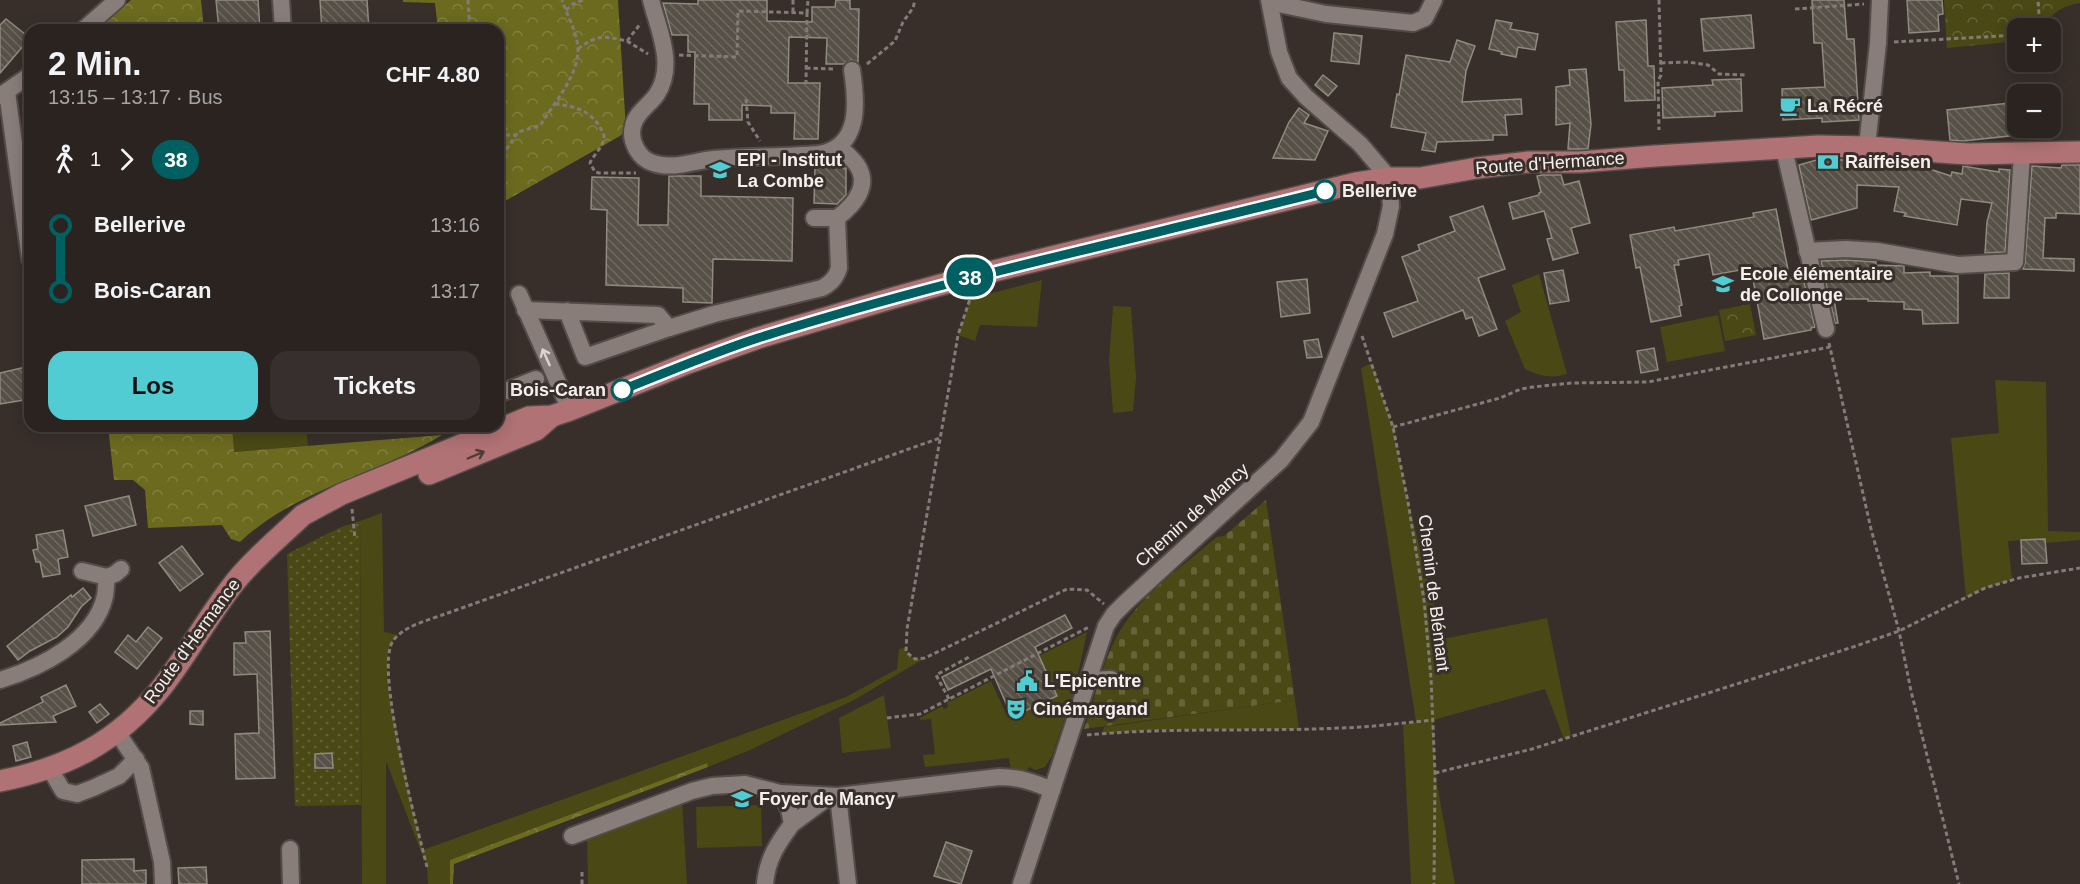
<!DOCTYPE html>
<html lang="de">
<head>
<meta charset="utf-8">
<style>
	body { margin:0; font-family:Arial,sans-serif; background:#362f2d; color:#f1f3f6; height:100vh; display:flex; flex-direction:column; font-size:22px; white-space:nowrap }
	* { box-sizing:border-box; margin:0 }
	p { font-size:20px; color:#a5a4a5 }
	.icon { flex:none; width:33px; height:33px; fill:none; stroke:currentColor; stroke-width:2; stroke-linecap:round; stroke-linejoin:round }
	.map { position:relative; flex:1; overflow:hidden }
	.panel { position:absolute; left:24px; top:24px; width:480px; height:408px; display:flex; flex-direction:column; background:#2a2320; border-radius:18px; box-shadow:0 3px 15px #0003,0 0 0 2px #46403e }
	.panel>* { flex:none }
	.badge { padding:0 12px; border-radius:20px; font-size:21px; line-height:39px }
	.tools { position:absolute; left:2007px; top:18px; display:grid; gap:12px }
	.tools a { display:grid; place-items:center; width:54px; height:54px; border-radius:12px; background:#2a2320; box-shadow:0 3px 15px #0003,0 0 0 2px #46403e; font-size:30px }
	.map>.badge { position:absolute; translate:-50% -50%; box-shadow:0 0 0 3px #fff }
	.legs { display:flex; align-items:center; gap:9px; height:66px; padding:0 24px; font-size:20px }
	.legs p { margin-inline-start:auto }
	.head { display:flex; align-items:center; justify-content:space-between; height:102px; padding:0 24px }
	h1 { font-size:33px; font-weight:700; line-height:45px }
	.action { display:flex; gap:12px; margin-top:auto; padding:12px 24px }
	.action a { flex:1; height:69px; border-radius:18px; background:#51ccd2; color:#111; font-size:24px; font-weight:700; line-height:69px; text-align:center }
	.action a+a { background:#362f2d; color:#f1f3f6 }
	ul { padding:0 24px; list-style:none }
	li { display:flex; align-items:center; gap:21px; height:66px; font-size:22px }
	li i { display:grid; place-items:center; width:9px; height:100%; margin:0 8px; background:currentColor }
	li i::after { content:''; width:15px; height:15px; margin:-8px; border:4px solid; border-radius:50%; background:#2a2320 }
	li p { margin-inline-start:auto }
	li:first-child i { background:linear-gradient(#0000 50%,currentColor 0) }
	li:last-child i { background:linear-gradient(currentColor 50%,#0000 0) }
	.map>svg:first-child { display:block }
</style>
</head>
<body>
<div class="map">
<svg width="2080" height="884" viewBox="0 0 2080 884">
	<defs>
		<pattern id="forest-crowns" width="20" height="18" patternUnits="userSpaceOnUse" patternTransform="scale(1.5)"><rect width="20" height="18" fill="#6c6a1f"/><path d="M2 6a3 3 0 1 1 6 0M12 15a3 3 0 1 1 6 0" fill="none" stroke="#828040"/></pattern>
		<pattern id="cemetery-stones" width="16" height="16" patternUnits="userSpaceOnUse" patternTransform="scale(1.5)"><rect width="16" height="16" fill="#4a4815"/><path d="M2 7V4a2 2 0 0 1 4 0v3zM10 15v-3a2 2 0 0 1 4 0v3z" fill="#656337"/></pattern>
		<pattern id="park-crowns" width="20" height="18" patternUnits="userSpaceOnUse" patternTransform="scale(1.5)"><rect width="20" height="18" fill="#4a4815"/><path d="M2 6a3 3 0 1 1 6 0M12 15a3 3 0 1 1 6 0" fill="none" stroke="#656337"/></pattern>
		<pattern id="garden-dots" width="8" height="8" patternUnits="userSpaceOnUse" patternTransform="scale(1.5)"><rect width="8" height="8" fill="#4a4815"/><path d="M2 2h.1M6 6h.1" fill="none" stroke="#656337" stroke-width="1.8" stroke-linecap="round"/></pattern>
		<pattern id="building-back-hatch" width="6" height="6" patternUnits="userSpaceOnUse" patternTransform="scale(1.5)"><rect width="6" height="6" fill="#565047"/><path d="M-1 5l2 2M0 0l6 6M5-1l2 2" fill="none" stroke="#6f6a62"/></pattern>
	</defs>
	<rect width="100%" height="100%" fill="#382f2a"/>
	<g fill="#4a4815">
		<path d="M1539,274L1567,374C1550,379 1541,376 1525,369L1505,321L1521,312L1512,285Z"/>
		<polygon points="1042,280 1037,327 980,325 975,341 958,335 970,299"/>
		<polygon points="1113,306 1131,307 1136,378 1133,411 1113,413 1109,361"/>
		<polygon points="1718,315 1725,351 1667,362 1660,327"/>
		<polygon points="1372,363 1393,427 1408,502 1443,639 1547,618 1571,736 1564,739 1545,689 1433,720 1435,773 1455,884 1411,884 1403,725 1416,722 1361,368"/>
		<polygon points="1995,380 2046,382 2048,531 2080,532 2080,540 2046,543 2045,539 2008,541 2012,580 1985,588 1966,598 1951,438 1999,433"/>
		<polygon points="232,426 306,426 308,446 233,452"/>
		<path d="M382,513L384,632L398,635C392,641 389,646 388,655C385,681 393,711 398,737C406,775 413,812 423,850L846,697L897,669L899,649L905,648C908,658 916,660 925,658L854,700L750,750L708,767L707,763L450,860V884H428L427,867L386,761V884H362L360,521Z"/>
		<polygon points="1087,632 1075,688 1052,756 1045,767 1035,770 1029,767 1027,771 1011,770 1009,758 925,767 923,755 935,754 931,719 920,720 920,718 942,706 944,709 948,707 947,703 991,681 1007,716 1010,717 1057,696 1039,656"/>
		<polygon points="884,695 891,748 842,753 839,718"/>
		<polygon points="1295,700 1299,729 1150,730 1102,734 1104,727"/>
		<polygon points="682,800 687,884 588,884 587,837"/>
		<polygon points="761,805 762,846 697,848 696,807"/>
	</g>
	<g fill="url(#forest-crowns)">
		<polygon points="131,0 201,0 204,30 97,30"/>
		<polygon points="403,0 618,0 626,130 620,136 498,205 498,30 438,30 435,3 403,2"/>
		<path d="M108,426H232L234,452L442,435C377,475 296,489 240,542L231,539L222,525L148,528L145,490L133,480H114Z"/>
		<polygon points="707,763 708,767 454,864 453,884 450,884 450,860"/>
	</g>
	<path fill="url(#cemetery-stones)" d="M1266,500L1295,700L1084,729C1094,701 1101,669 1114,642C1135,598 1181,568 1217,537L1224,536Z"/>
	<g fill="url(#park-crowns)">
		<path d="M1944,0H2080V3C2061,6 2053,13 2042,28H2018L2017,41L1947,48Z"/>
		<polygon points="1750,304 1756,335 1725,341 1719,310"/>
	</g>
	<polygon fill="url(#garden-dots)" points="360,521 361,805 295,806 287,554 339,528"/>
	<g fill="url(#building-back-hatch)" stroke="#908a81" stroke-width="1.5">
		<polygon points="216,0 258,0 260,30 219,30"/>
		<polygon points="320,0 367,0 369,30 322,30"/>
		<polygon points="698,0 767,0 767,21 812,22 812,7 835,7 836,0 850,0 850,9 859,9 858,62 851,60 844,64 826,64 827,38 789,37 788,83 820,83 818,139 794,139 795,113 771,113 771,106 742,105 742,120 709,120 709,104 694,104 695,52 688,52 688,35 672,35 663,3 698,4"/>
		<polygon points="1812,0 1844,0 1847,39 1854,39 1859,120 1822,122 1822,118 1783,120 1782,89 1825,87 1822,43 1814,43"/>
		<polygon points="1907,0 1942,0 1943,14 1938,15 1939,31 1909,33"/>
		<polygon points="1751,15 1754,48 1704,51 1701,19"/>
		<polygon points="6,19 30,38 0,73 0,25"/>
		<polygon points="1496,20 1512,23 1510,29 1538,34 1535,50 1518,47 1516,57 1501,54 1502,52 1489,49"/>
		<polygon points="1646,20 1648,66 1654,66 1655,100 1625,101 1624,70 1619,70 1616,22"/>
		<polygon points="1334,33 1362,36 1359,64 1331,61"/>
		<polygon points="1457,40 1475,46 1466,71 1462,102 1521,99 1522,114 1505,115 1507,135 1493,135 1493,140 1437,142 1435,152 1422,150 1426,133 1391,127 1397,94 1399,95 1406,55 1450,62"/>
		<polygon points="1586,69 1591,124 1588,149 1568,149 1570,123 1556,125 1556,87 1570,85 1569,70"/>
		<polygon points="1323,75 1337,86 1328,96 1315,85"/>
		<polygon points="1741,79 1742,111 1715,112 1715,116 1663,118 1662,88 1713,85 1712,80"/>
		<polygon points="2018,102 2018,135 1963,141 1950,140 1947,110"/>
		<polygon points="1299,108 1309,115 1304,123 1328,131 1315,160 1273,158 1289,122"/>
		<polygon points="1820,159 1911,163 1951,176 1952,172 1962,174 1963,166 1999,172 1999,169 2010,170 2005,252 1985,253 1987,222 1992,203 1961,199 1957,225 1904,216 1906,213 1894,211 1899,187 1857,185 1857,208 1811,220 1799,165"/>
		<polygon points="2062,165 2080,165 2080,214 2056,213 2056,218 2045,218 2043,258 2074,259 2074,271 2023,269 2025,263 2032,166 2061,168"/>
		<polygon points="815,168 846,168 846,195 837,204 814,203"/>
		<polygon points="1542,175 1561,175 1564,185 1579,181 1590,223 1571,228 1578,253 1553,260 1547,239 1552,238 1544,211 1513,219 1509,203 1539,195 1539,193 1541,192 1537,176"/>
		<polygon points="669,176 701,176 701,196 793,198 792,261 713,259 712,303 683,302 683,288 606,285 607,210 591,209 592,177 639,178 638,225 668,225"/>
		<polygon points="1483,206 1505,269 1478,278 1497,329 1479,336 1472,317 1466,319 1463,310 1393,337 1384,313 1418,301 1402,257 1420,250 1418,245 1455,231 1450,217"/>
		<polygon points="1776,209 1790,280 1803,278 1815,327 1811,328 1811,330 1764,339 1751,268 1713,275 1709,254 1678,260 1679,265 1674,265 1682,305 1679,306 1681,316 1651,322 1640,267 1636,268 1630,235 1674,227 1675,231 1754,217 1753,213"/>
		<polygon points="1845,260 1876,262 1876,265 1904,266 1904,273 1930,272 1930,276 1958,276 1958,323 1923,324 1922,310 1904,309 1904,302 1868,301 1868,299 1834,299 1838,323 1835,323 1821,261"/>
		<polygon points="1563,270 1569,301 1550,304 1544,273"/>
		<polygon points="2009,273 2009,298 1984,298 1985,274"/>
		<polygon points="1307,279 1310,313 1281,317 1277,282"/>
		<polygon points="1318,339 1322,357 1307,358 1304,341"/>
		<polygon points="1654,348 1658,370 1641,373 1637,351"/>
		<polygon points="30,366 30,399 0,404 0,373"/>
		<polygon points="129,496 136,525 93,536 85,506"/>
		<polygon points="63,530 68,557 58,559 60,574 43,577 40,562 36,562 33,550 38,549 36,535"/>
		<polygon points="2045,539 2047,563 2022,564 2021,540"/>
		<polygon points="182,546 203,574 180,591 159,563"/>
		<polygon points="83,588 91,598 81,607 68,627 57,637 30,651 18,660 7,646 71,595 72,597"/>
		<polygon points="1065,615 1072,628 1035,647 1057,696 1012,717 991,669 948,690 942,677"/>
		<polygon points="148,627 162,638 137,669 115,652 128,635 136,642"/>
		<polygon points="270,631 275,778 236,779 235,734 259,733 257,674 234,675 234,643 246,643 245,632"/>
		<polygon points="66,685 76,706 53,716 56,722 0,725 0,723 43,702 41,697"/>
		<polygon points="100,704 109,714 97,723 89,712"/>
		<polygon points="190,711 203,711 203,725 190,724"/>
		<polygon points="27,742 31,757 16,761 13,746"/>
		<polygon points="332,753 333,768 315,768 315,754"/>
		<polygon points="946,842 972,851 961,884 934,876"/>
		<polygon points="134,859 134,871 146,870 146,884 82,884 82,860"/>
		<polygon points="206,867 207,884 179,884 178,868"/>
	</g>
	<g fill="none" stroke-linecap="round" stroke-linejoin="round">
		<defs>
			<g id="minor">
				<polyline points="281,0 283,30"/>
				<path d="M651,0C658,29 676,65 657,94C650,105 636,112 633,126C629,141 639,159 653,163C672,170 694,161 713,159C748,156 783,157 819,154C861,147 857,103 852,70"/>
				<polyline points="1270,2 1326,14 1413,23 1425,18 1434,0"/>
				<polyline points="83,30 117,0"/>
				<polyline points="7,92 30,259"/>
				<polyline points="0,96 30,75"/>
				<polyline points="1867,147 1878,43 1880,0"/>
				<polyline points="1784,149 1826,329"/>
				<path d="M837,218C854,205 871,186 857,165C852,158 845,152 839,147"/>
				<polyline points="1807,251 1846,249 1877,251 1958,265 2015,262 2022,154"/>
				<polyline points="519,294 570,410"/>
				<polyline points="525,310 658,315 669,328 585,357 567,311"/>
				<path d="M669,328L714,314L822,288C831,283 836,278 839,268L837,218H814"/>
				<polyline points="498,394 536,379"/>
				<polyline points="107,577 115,574 121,569"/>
				<path d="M0,680C40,668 95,641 105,596C106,590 106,583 107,577L82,571"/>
				<polyline points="1089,680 1111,679"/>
				<polyline points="117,732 141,768 162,862 163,884"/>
				<polyline points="50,769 63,791 77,794 93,788 119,776 136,759"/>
				<polyline points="838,796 848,884"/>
				<polyline points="792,824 830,796"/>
				<path d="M572,836L692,791L712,786L745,784L780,793L838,796L999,777C1019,777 1033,782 1052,790"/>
				<polyline points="290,849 291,884"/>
				<path d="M765,884C767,859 778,843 792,824L789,809L780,793"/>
				<polyline points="1021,884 1106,626 1114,614 1126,602 1281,460 1311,422 1385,234 1391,206 1389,178 1360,144 1306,97 1289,78 1279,52 1269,0"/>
			</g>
			<g id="major">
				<polyline points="429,474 536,430 552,416"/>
				<path d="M0,781C67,768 118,742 162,687C188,654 208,616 235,582C255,557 280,537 303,515L342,494L529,417L552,416L570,410L688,363L758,338L893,298L965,278L1356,183L1389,178H1420L1477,168L1528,162H1580L1655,156L1818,146L1867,147L1968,154L2080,152"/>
			</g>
		</defs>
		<use href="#minor" stroke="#534b47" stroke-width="20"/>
		<use href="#major" stroke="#534b47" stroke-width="24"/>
		<g stroke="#837b77" stroke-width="3" stroke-dasharray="4.5 3" stroke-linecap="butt">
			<polyline points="468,0 470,30"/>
			<polyline points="1659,0 1661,75 1658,81 1659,130"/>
			<polyline points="1795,9 1864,4"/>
			<polyline points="566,10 573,4 583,0"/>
			<polyline points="793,12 793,0"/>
			<polyline points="807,13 808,0"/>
			<polyline points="2034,28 2039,15 2038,0"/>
			<polyline points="627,41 648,54"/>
			<polyline points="1894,42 2018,35"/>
			<path d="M578,49C598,34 603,36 627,41L641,23"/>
			<polyline points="679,55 737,57 738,11 807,13 806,83"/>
			<polyline points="1661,63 1688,62 1708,65 1719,74 1745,75"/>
			<polyline points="867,64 895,41 903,22 913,8 915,0"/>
			<polyline points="806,68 836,69"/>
			<polyline points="746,99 748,122 760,141"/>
			<path d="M555,104C572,106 587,109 598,124C600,128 604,132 604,137C604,146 594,154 590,163L595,172L599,173H636"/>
			<polyline points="498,135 516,135"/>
			<path d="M498,162L518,132L538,126L541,124C555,102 578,76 578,49C577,31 567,16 562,0"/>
			<polyline points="969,293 970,299 958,335 954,359 907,629 906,652 915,659 925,658 1067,589 1087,590 1104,604"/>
			<polyline points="1362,336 1393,427 1408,502 1424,600 1431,678 1435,773 1434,884"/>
			<polyline points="1829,343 1871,529 1899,631 1911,691 1959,884"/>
			<polyline points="1393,427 1500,398 1521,389 1533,387 1572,383 1648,382 1830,347"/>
			<polyline points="352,509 355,539"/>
			<polyline points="949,699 936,675 971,656"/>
			<polyline points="887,718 920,714 1089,627"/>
			<path d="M1087,735C1172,727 1256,732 1341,728C1372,727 1402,723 1433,720"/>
			<polyline points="1435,773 1532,749 1853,647 1899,631 1985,588 2019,578 2080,568"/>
			<path d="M427,867C418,830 374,668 393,641C403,626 429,620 445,614L940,438"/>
			<polyline points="582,872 582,884"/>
		</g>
		<use href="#minor" stroke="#887d78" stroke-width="16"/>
		<use href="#major" stroke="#b07274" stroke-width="21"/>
	</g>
	<defs><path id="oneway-shaft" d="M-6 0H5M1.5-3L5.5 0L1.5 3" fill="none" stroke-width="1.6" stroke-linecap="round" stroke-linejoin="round" transform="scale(1.5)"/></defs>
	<use stroke="#dad3d0" href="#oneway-shaft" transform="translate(546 357) rotate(-114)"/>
	<use stroke="#503c39" href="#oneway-shaft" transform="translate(476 455) rotate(-23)"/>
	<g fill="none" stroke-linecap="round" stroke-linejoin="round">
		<defs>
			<path id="line-1" d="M622,390C667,372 712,353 758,338C945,279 1136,239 1325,191"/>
		</defs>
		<use href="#line-1" stroke="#fff" stroke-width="14"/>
		<use href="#line-1" stroke="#005f61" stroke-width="9"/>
	</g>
	<defs>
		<symbol id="cafe-bare" viewBox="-9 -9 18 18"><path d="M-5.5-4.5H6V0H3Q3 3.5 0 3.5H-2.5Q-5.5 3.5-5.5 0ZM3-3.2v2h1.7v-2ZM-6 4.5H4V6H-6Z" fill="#51ccd2" stroke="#382f2a" stroke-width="2.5" paint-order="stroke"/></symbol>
		<symbol id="bank-bare" viewBox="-9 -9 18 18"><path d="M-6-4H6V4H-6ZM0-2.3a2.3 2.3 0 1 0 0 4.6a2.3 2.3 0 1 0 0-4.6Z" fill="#51ccd2" stroke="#382f2a" stroke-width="2.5" paint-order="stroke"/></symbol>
		<symbol id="school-bare" viewBox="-9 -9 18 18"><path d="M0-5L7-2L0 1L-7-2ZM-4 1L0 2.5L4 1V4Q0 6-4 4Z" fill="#51ccd2" stroke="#382f2a" stroke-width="2.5" paint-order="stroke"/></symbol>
		<symbol id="civic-bare" viewBox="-9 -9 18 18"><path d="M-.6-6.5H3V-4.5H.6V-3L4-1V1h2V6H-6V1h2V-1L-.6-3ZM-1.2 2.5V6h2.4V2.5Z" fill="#51ccd2" stroke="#382f2a" stroke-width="2.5" paint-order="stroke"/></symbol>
		<symbol id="theatre-bare" viewBox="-9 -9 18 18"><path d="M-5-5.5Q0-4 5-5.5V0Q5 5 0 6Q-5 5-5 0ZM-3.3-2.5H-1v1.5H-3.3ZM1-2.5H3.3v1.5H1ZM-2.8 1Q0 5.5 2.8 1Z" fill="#51ccd2" stroke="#382f2a" stroke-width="2.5" paint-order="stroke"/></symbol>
	</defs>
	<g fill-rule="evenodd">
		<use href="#cafe-bare" x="1775" y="91" width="30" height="30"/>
		<use href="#bank-bare" x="1813" y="147" width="30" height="30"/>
		<use href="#school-bare" x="705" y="155" width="30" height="30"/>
		<use href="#school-bare" x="1708" y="269" width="30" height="30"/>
		<use href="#civic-bare" x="1012" y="666" width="30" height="30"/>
		<use href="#theatre-bare" x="1001" y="694" width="30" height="30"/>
		<use href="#school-bare" x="727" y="784" width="30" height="30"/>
	</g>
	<g fill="#fff" stroke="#005f61" stroke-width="3">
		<circle cx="1325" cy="191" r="10"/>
		<circle cx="622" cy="390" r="10"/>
	</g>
	<g text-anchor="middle" stroke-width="6" stroke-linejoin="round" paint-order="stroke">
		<g font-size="18" font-weight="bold" fill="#f6f0ed" stroke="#382f2a" text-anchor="start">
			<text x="1807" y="112">La Récré</text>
			<text x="737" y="166">EPI - Institut<tspan x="737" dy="21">La Combe</tspan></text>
			<text x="1845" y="168">Raiffeisen</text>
			<text x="1740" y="280">Ecole élémentaire<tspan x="1740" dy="21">de Collonge</tspan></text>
			<text x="1044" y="687">L'Epicentre</text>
			<text x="1033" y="715">Cinémargand</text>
			<text x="759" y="805">Foyer de Mancy</text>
		</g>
		<g font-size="18" fill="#f6f0ed" stroke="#382f2a">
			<text transform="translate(1550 163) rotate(-4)" y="6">Route d'Hermance</text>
			<text transform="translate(1192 515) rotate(-42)" y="6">Chemin de Mancy</text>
			<text transform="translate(1434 593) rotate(83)" y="6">Chemin de Blémant</text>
			<text transform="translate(192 641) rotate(-54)" y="6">Route d'Hermance</text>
		</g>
		<g font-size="18" font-weight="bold" fill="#f6f0ed" stroke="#382f2a" text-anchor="start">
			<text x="1342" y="197">Bellerive</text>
			<text x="606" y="396" text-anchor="end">Bois-Caran</text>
		</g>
	</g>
</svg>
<div class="tools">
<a>+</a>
<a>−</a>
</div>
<b class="badge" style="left:970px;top:277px;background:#005f61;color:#fff">38</b>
<section class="panel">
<div class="head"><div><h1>2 Min.</h1><p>13:15 – 13:17 · Bus</p></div><b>CHF 4.80</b></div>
<div class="legs"><svg class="icon" aria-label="walk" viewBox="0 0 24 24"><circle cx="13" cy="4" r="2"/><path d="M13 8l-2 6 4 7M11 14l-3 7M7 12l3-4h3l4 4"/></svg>1<svg class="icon" aria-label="forward" viewBox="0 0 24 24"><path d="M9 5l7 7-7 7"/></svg><b class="badge" style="background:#005f61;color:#fff">38</b></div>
<ul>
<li><i style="color:#005f61"></i><b>Bellerive</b><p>13:16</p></li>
<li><i style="color:#005f61"></i><b>Bois-Caran</b><p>13:17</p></li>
</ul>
<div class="action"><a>Los</a><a>Tickets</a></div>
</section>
</div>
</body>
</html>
